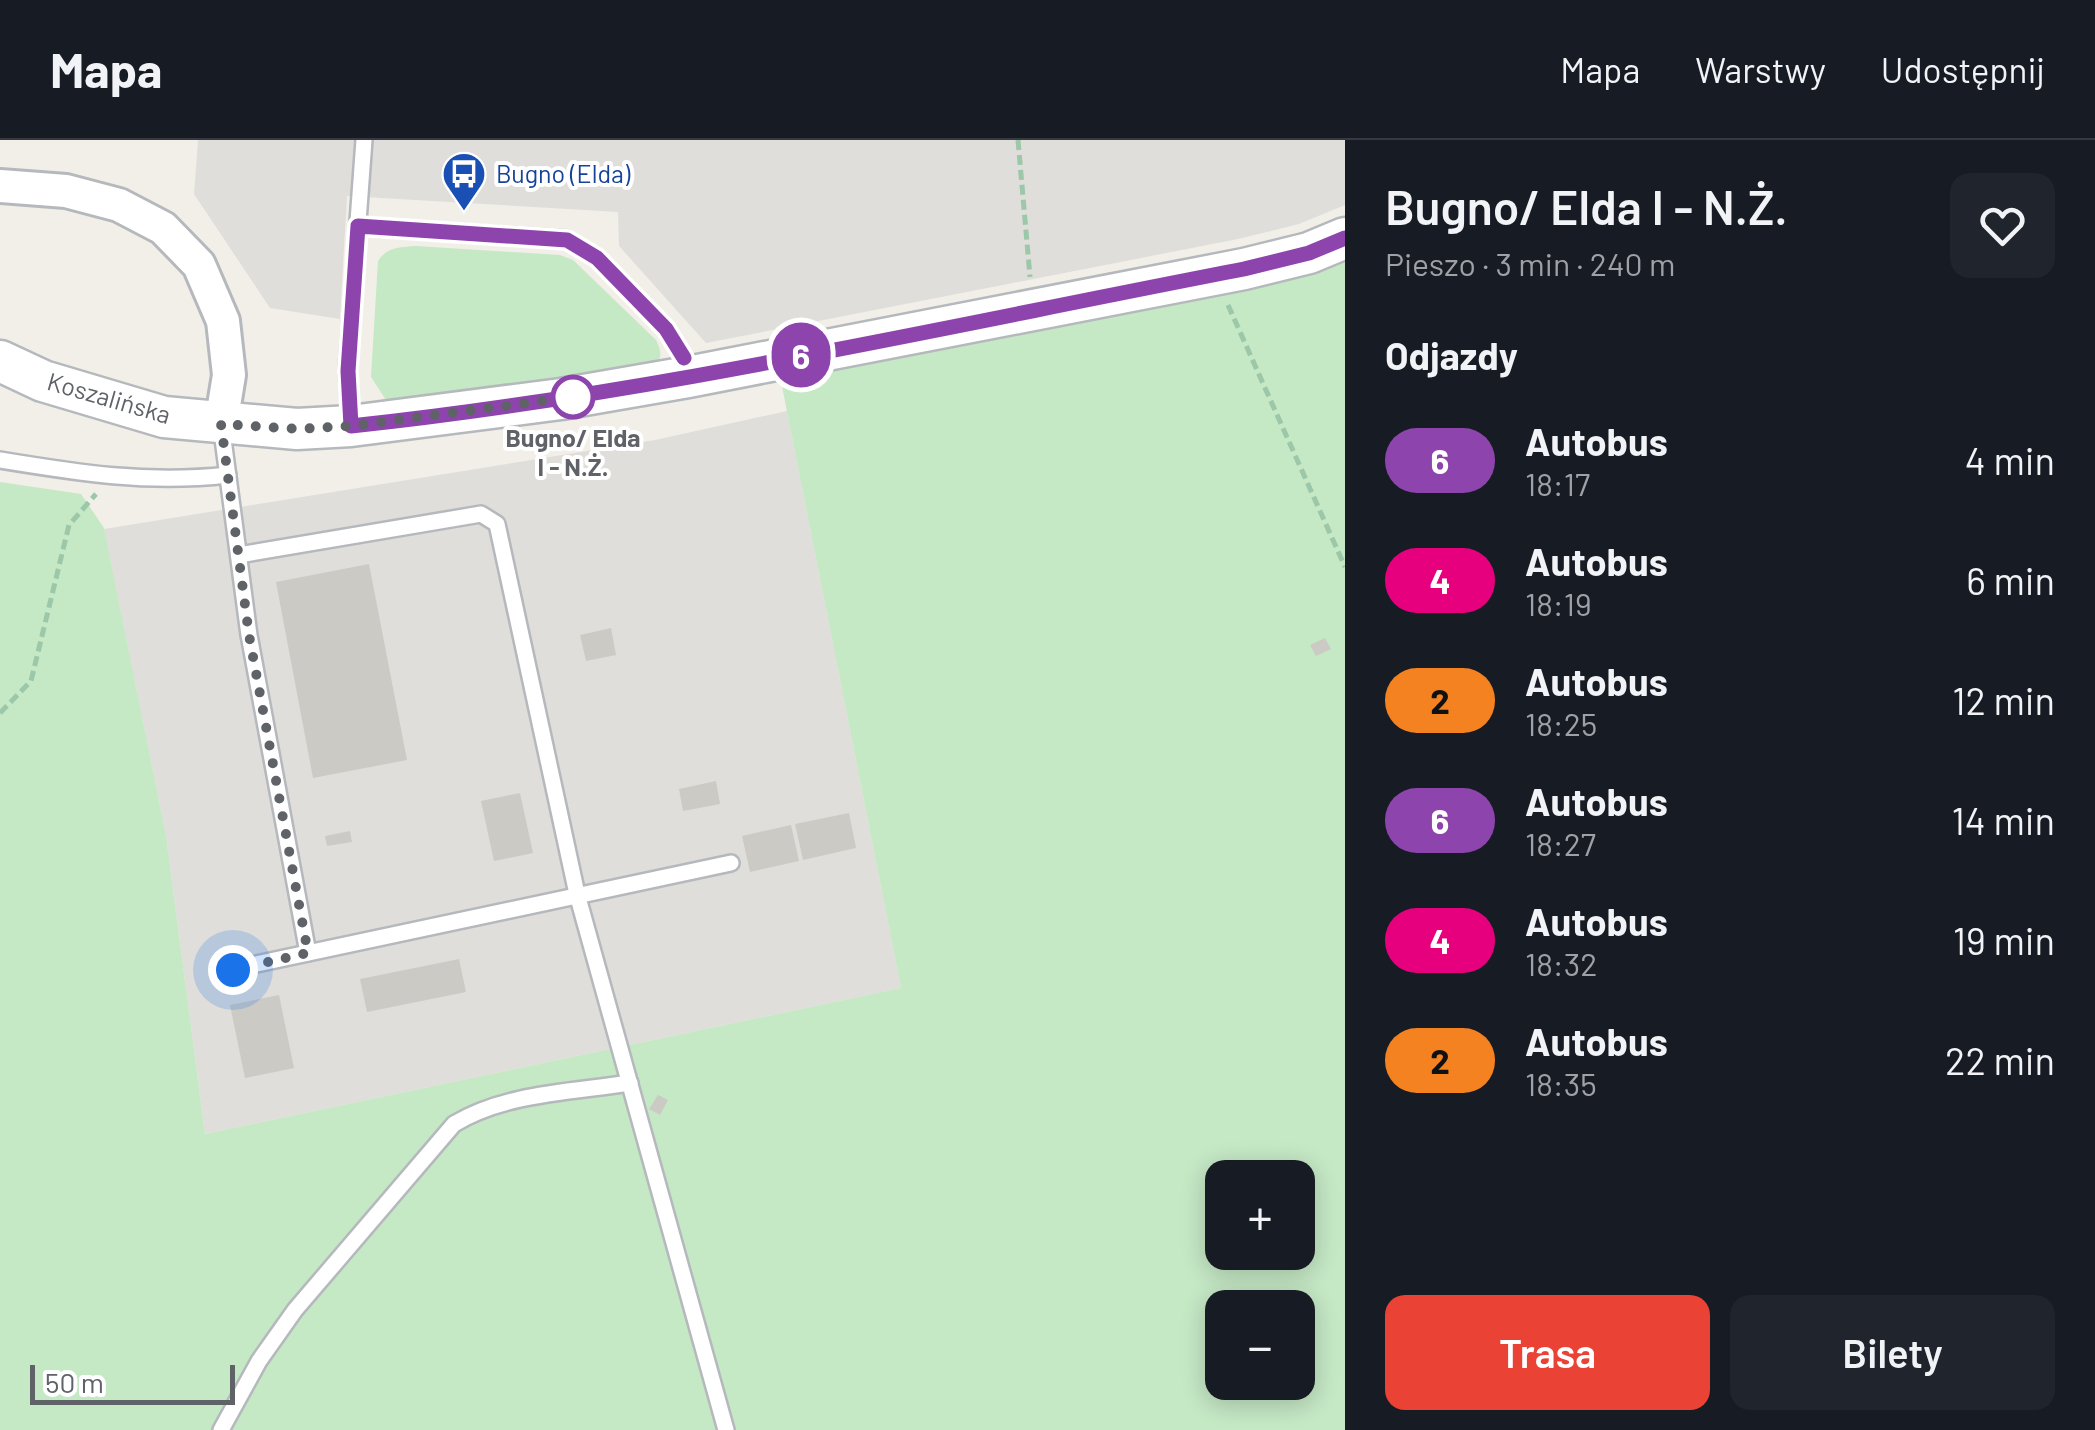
<!DOCTYPE html>
<html lang="pl">
<head>
<meta charset="utf-8">
<style>
	body { margin:0; font-family:Barlow,sans-serif; background:#20242c; color:#f1f3f6; height:100vh; display:flex; flex-direction:column; font-size:38px; white-space:nowrap }
	* { box-sizing:border-box; margin:0 }
	p { font-size:32px; color:#9ea1a6 }
	.icon { flex:none; width:55px; height:55px; fill:none; stroke:currentColor; stroke-width:2; stroke-linecap:round; stroke-linejoin:round }
	.map { position:relative; flex:1; overflow:hidden }
	.drawer { display:flex; flex-direction:column; background:#171b24; width:750px }
	.drawer>* { flex:none }
	.badge { padding:0 20px; border-radius:32px; font-size:35px; line-height:65px }
	.fabs { position:absolute; left:1205px; top:1020px; display:grid; gap:20px }
	.fabs a { display:grid; place-items:center; width:110px; height:110px; border-radius:20px; background:#171b24; box-shadow:0 5px 25px #0003; font-size:50px }
	.scale { position:absolute; left:30px; bottom:25px; width:205px; box-sizing:border-box; padding-left:10px; border:5px solid #5f6368; border-top:0; font-size:28px; line-height:35px; white-space:nowrap; color:#5f6368; -webkit-text-stroke:8px #fff; paint-order:stroke }
	.you { position:absolute; width:50px; height:50px; margin:-25px; border:8px solid #fff; border-radius:50%; background:#1a73e8; box-shadow:0 0 0 15px #1a73e833 }
	.map>.badge { position:absolute; translate:-50% -50%; box-shadow:0 0 0 5px #fff }
	h2 { padding:0 40px; font-size:38px; line-height:90px }
	.round { display:grid; place-items:center; flex:none; width:105px; height:105px; border-radius:20px; background:#20242c }
	.head { display:flex; align-items:center; justify-content:space-between; height:170px; padding:0 40px }
	h1 { font-size:48px; font-weight:600; line-height:75px }
	.cta { display:flex; gap:20px; margin-top:auto; padding:20px 40px }
	.cta a { flex:1; height:115px; border-radius:20px; background:#ea4335; color:#fff; font-size:40px; font-weight:600; line-height:115px; text-align:center }
	.cta a+a { background:#20242c; color:#f1f3f6 }
	ul { padding:0; list-style:none }
	li { display:flex; align-items:center; gap:30px; height:120px; padding:0 40px }
	li div { flex:1 }
	li b { display:block; font-size:38px }
	li em { font-style:normal }
	li .badge { min-width:110px; font-weight:700; text-align:center }
	header { display:flex; align-items:center; gap:60px; box-sizing:border-box; height:140px; padding:0 50px; background:#171b24; border-bottom:2px solid #363941 }
	header strong { font-size:48px }
	nav { display:flex; gap:55px; margin-inline-start:auto; font-size:35px }
	main { display:flex; flex:1; min-height:0 }
	.map>svg:first-child { display:block }
</style>
</head>
<body>
<header>
<strong>Mapa</strong>
<nav><a>Mapa</a><a>Warstwy</a><a>Udostępnij</a></nav>
</header>
<main>
<div class="map">
<svg width="1345" height="1290" viewBox="0 0 1345 1290">
	<rect width="100%" height="100%" fill="#f1efe8"/>
	<g fill="#e0deda">
		<polygon points="198,0 1345,0 1345,65 1299,84 1238,99 706,203 619,106 618,72 347,56 340,179 270,168 194,54"/>
		<polygon points="787,271 901,848 205,994 166,696 104,389 655,300"/>
	</g>
	<g fill="#c5e8c5" fill-rule="evenodd">
		<path d="M416,106L560,115L573,120L656,200C661,210 663,217 655,227L388,263L371,237L378,121C387,107 400,107 416,106Z"/>
		<path d="M1345,116V1290H0V342L81,354L104,388L166,696L205,994L901,848L781,241ZM1222,1038H1298V1112H1222ZM1222,1168H1298V1242H1222Z"/>
	</g>
	<g fill="#cccac5">
		<polygon points="369,424 407,620 313,638 276,442"/>
		<polygon points="611,488 616,515 586,521 580,495"/>
		<polygon points="1325,498 1331,509 1316,516 1310,505"/>
		<polygon points="716,641 720,664 683,671 679,649"/>
		<polygon points="520,653 533,713 494,721 481,661"/>
		<polygon points="849,673 856,708 803,720 795,684"/>
		<polygon points="791,685 799,721 750,732 742,696"/>
		<polygon points="350,691 352,702 327,706 325,696"/>
		<polygon points="459,819 466,852 367,872 360,839"/>
		<polygon points="279,855 294,928 245,938 230,865"/>
		<polygon points="658,955 668,960 660,975 649,969"/>
	</g>
	<g fill="none" stroke-linecap="round" stroke-linejoin="round">
		<defs>
			<g id="service">
				<polyline points="358,86 567,99 597,119 666,189 684,217 687,233"/>
				<polyline points="221,284 249,495 308,813"/>
				<polyline points="351,285 347,231 364,0"/>
				<path d="M0,320C79,333 147,344 228,335"/>
				<polyline points="239,415 481,374 497,384 577,754 726,1290"/>
				<polyline points="233,829 731,723"/>
				<path d="M221,1290L259,1221L295,1170L454,984C505,953 572,952 630,943"/>
			</g>
			<polyline id="minor" points="0,46 66,51 119,65 163,88 199,125 223,181 229,235 221,284"/>
			<polyline id="tertiary" points="0,221 43,241 164,277 297,289 351,286 561,259 688,237 1244,129 1309,113 1345,98"/>
		</defs>
		<use href="#service" stroke="#b5b8bc" stroke-width="20"/>
		<use href="#minor" stroke="#b5b8bc" stroke-width="38"/>
		<use href="#tertiary" stroke="#b5b8bc" stroke-width="45"/>
		<g stroke="#9cc7a9" stroke-width="5" stroke-dasharray="10 5" stroke-linecap="butt">
			<polyline points="1018,0 1030,137"/>
			<polyline points="1228,165 1345,427"/>
			<polyline points="0,573 31,541 69,385 96,354"/>
		</g>
		<use href="#service" stroke="#fff" stroke-width="15"/>
		<use href="#minor" stroke="#fff" stroke-width="32"/>
		<use href="#tertiary" stroke="#fff" stroke-width="40"/>
	</g>
	<g fill="none" stroke-linecap="round" stroke-linejoin="round">
		<defs>
			<path id="line" d="M684,218L666,189L597,118L567,100L358,86L348,231L351,286C652,254 947,186 1244,129L1309,113L1345,98"/>
		</defs>
		<use href="#line" stroke="#fff" stroke-width="22"/>
		<use href="#line" stroke="#8e44ad" stroke-width="15"/>
		<polyline stroke="#5f6368" stroke-width="10" stroke-dasharray="0 18" points="233,830 308,813 249,495 221,284 298,289 351,286 573,257"/>
	</g>
	<defs>
		<symbol id="bus-pin" viewBox="-11 -11 22 30"><path d="M0 17L-7.5 6A9.5 9.5 0 1 1 7.5 6Z" fill="#1a4fb4" stroke="#fff"/><path d="M-5-6H5V4H4V6H2V4H-2V6H-4V4H-5ZM-3.5-4V0h7V-4ZM-3.5 1.2v1.5H-2V1.2ZM2 1.2v1.5H3.5V1.2Z" fill="#fff"/></symbol>
	</defs>
	<g fill-rule="evenodd">
		<use href="#bus-pin" x="439" y="9" width="50" height="68"/>
	</g>
	<circle fill="#fff" stroke="#8e44ad" stroke-width="5" cx="573" cy="257" r="20"/>
	<g text-anchor="middle" stroke-width="8" stroke-linejoin="round" paint-order="stroke">
		<g font-size="25" fill="#164399" stroke="#fff" text-anchor="start">
			<text x="496" y="43">Bugno (Elda)</text>
		</g>
		<g font-size="25" fill="#5f6368" stroke="#fff">
			<text transform="translate(109 258) rotate(16)" y="9">Koszalińska</text>
		</g>
		<g font-size="25" font-weight="bold" fill="#5f6368" stroke="#fff">
			<text x="573" y="307">Bugno/ Elda<tspan x="573" dy="29">I - N.Ż.</tspan></text>
		</g>
	</g>
</svg>
<div class="fabs">
<a>+</a>
<a>−</a>
</div>
<div class="scale">50 m</div>
<div class="you" style="left:233px;top:830px"></div>
<b class="badge" style="left:801px;top:215px;background:#8e44ad;color:#fff">6</b>
</div>
<section class="drawer">
<div class="head"><div><h1>Bugno/ Elda I - N.Ż.</h1><p>Pieszo · 3 min · 240 m</p></div><a class="round"><svg class="icon" aria-label="heart" viewBox="0 0 24 24"><path d="M12 20l-8-8c-3-5 5-10 8-4 3-6 11-1 8 4z"/></svg></a></div>
<h2>Odjazdy</h2>
<ul>
<li><span class="badge" style="background:#8e44ad;color:#fff">6</span><div><b>Autobus</b><p>18:17</p></div><em>4 min</em></li>
<li><span class="badge" style="background:#e6007e;color:#fff">4</span><div><b>Autobus</b><p>18:19</p></div><em>6 min</em></li>
<li><span class="badge" style="background:#f58220;color:#111">2</span><div><b>Autobus</b><p>18:25</p></div><em>12 min</em></li>
<li><span class="badge" style="background:#8e44ad;color:#fff">6</span><div><b>Autobus</b><p>18:27</p></div><em>14 min</em></li>
<li><span class="badge" style="background:#e6007e;color:#fff">4</span><div><b>Autobus</b><p>18:32</p></div><em>19 min</em></li>
<li><span class="badge" style="background:#f58220;color:#111">2</span><div><b>Autobus</b><p>18:35</p></div><em>22 min</em></li>
</ul>
<div class="cta"><a>Trasa</a><a>Bilety</a></div>
</section>
</main>
</body>
</html>
